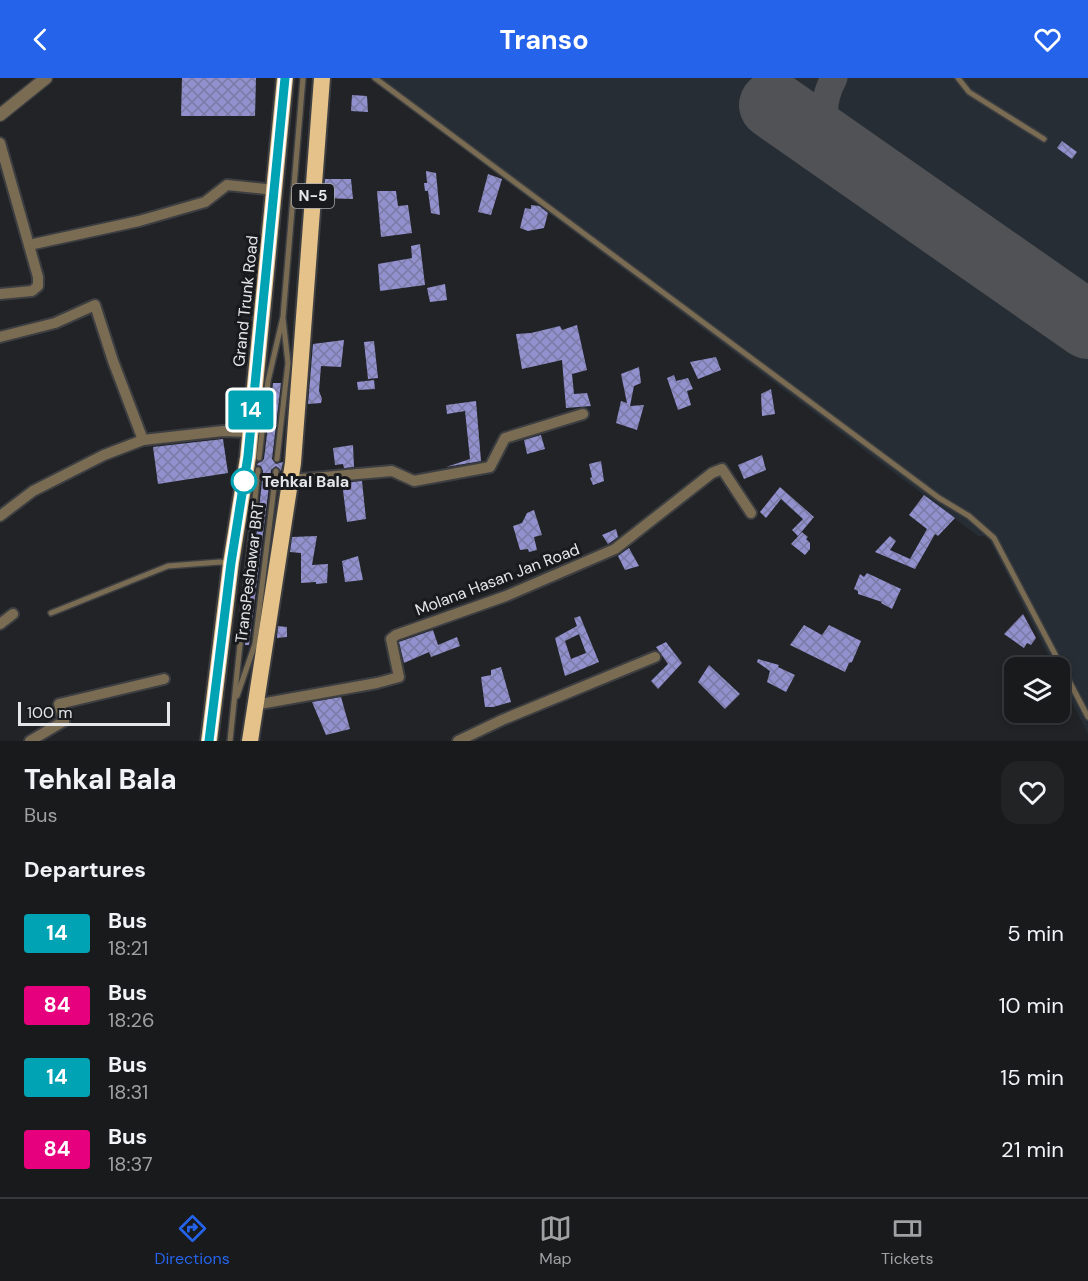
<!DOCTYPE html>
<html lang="en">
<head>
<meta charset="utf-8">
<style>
	body { margin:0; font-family:"DM Sans",sans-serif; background:#222325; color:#f1f3f6; height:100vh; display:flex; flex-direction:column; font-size:22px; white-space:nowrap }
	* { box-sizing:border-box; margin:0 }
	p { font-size:20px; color:#9fa1a3 }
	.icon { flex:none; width:33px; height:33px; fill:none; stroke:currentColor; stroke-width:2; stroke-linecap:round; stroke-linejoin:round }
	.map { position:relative; height:663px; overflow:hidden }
	.details { display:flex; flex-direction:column; background:#191a1c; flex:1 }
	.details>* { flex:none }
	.badge { padding:0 12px; border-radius:4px; font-size:21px; line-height:39px }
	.tools { position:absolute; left:1004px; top:579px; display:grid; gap:12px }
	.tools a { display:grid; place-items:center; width:66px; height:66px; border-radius:12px; background:#191a1c; box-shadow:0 3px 9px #0003,0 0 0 2px #37383b; font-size:30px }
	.scale { position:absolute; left:18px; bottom:15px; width:152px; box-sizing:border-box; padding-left:6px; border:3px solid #e4e6e8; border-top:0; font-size:16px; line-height:21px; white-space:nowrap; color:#e4e6e8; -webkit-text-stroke:4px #181a1d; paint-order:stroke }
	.map>.badge { position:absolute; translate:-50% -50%; box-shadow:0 0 0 3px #fff }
	h2 { padding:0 24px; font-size:22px; line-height:54px }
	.round { display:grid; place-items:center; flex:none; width:63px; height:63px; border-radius:18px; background:#222325 }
	.summary { display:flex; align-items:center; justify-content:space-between; height:102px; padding:0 24px }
	h1 { font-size:28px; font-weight:700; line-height:45px }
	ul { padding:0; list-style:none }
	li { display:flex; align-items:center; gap:18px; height:72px; padding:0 24px }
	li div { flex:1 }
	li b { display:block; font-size:22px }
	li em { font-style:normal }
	li .badge { min-width:66px; font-weight:700; text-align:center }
	header { display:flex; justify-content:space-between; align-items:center; height:78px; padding:0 24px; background:#2563eb; color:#fff; font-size:27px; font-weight:700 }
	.menu { display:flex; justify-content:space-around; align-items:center; height:84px; border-top:2px solid #37383b; background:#191a1c; font-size:16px; color:#9fa1a3 }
	.menu a { display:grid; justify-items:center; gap:3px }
	.menu .on { color:#2563eb }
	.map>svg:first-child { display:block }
</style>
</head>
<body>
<header><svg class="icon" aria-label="back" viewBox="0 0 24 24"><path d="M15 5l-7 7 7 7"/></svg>Transo<svg class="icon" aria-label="heart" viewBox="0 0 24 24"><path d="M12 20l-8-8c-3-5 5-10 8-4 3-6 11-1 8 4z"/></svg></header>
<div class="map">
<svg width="1088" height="663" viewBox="0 0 1088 663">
	<defs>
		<pattern id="building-cross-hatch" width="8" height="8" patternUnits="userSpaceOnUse" patternTransform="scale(1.5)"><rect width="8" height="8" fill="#9291ce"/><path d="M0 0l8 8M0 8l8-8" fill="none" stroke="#7b7aa5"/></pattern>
	</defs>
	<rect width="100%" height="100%" fill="#212326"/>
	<polygon fill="#262d34" points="369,0 1088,0 1088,656 1059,599 1059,590 1054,589 990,463 985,458 978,458"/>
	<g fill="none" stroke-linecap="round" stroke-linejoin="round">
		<path stroke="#505255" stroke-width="27" d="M834,68C821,46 822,22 834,0"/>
		<polyline stroke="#505255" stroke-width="68" points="773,27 1088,247"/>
	</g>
	<g fill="url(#building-cross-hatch)" fill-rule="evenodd">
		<polygon points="182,0 256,0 255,38 181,38"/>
		<polygon points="352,17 367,18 368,34 351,33"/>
		<polygon points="1062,63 1077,74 1072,81 1057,70"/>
		<polygon points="426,93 436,95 440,137 431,135 428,113 425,113 424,105 427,105"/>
		<polygon points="488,96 502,101 491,137 478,134"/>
		<polygon points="325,101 351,101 353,121 323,120"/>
		<polygon points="377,113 396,113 398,128 408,127 412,155 381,159"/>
		<polygon points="531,127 539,128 548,135 544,150 528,153 520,150 525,130 531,131"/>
		<polygon points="420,166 425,207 380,213 378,186 412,180 411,168"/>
		<polygon points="445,206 447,222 430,224 427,210"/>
		<polygon points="577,247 587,292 572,296 574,316 587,315 591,328 566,330 562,282 522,291 516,256 531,255 560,248 562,252"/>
		<polygon points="344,262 341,289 321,288 319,313 322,321 321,325 308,326 313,266"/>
		<polygon points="374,263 378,300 368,301 364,264"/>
		<polygon points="716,279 721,292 698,301 690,284"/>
		<polygon points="639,289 641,305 634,308 630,328 644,327 637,352 616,345 621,323 627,325 621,296"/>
		<polygon points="674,297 676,303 688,300 693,311 687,313 691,327 678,332 667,300"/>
		<polygon points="374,302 375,311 358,312 357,304"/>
		<polygon points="273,305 281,305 272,381 276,386 283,384 281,393 276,388 271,392 249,567 245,567 263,393 261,388 257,387 258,385 261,384 264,381"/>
		<polygon points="771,311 775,336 762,338 761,316"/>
		<polygon points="476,323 481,383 446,389 470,381 465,333 447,336 446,327"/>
		<polygon points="541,357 545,371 527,376 524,362"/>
		<polygon points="223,361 228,395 158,406 153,369"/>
		<polygon points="353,367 354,389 344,390 343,386 335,387 333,370"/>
		<polygon points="762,377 766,392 744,401 738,387"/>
		<polygon points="601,383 604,403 593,407 590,400 592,399 589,386"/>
		<polygon points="362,403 366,441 347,444 342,405"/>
		<polygon points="780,409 814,439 798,458 792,452 803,441 781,421 766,440 760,434"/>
		<polygon points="924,417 955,440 938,458 935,456 915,491 875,474 890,458 896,463 890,472 910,481 927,451 909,437"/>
		<polygon points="534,432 542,457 534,459 537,472 529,474 528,471 520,472 513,448 522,445 527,435"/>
		<polygon points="616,451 618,459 608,466 602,457"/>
		<polygon points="802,454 808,459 806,461 810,465 810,471 805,477 791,466"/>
		<polygon points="317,458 312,487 328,486 327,505 316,506 316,504 301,505 301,475 290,474 292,459"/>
		<polygon points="629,470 639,488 625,492 618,478"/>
		<polygon points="358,478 363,502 345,504 342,483"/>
		<polygon points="867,495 901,511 892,531 881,525 882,524 858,516 858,513 854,511 860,496 864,499"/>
		<polygon points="1023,536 1036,560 1031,567 1027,565 1024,570 1004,556"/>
		<path d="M580,538L599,584L565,598L555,560L577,548L574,540ZM579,556L586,575L571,581L565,563Z"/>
		<polygon points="804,547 822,557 829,547 861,563 852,584 849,585 845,594 790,567"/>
		<polygon points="278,548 287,549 287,559 277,560"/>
		<polygon points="433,552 438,567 457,559 460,568 431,579 429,574 404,585 399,564"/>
		<polygon points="666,564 682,585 658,611 651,603 668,586 656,569"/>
		<polygon points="758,581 779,587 778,589 795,597 786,614 767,604 770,593 757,584"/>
		<polygon points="709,587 740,616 725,631 698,604"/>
		<polygon points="501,589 511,624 493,629 485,629 481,599 491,597 491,592"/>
		<polygon points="341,619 350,651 326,657 312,624"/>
	</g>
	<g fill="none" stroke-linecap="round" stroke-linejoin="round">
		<defs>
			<g id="service">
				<polyline points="375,0 939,420 969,438 994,460 1088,639"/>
				<polyline points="958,0 969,14 1044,61"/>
				<polyline points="259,380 268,303 283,239 303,0"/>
				<polyline points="277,381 288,285 283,241"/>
				<polyline points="51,535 168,488 220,484 229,485"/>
				<polyline points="237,618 255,566 276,393"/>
				<polyline points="230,663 258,392"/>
			</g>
			<g id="minor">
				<polyline points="0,65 38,199 38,208 32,213 0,216"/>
				<polyline points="29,167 139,143 205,124 227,107 275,112"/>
				<polyline points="0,259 55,245 95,227 113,283 143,362"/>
				<polyline points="290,402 392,393 414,403 490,389 505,360 583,336"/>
				<polyline points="0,438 33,413 104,377 143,362 223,353 249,354"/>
				<polyline points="0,546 13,536"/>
				<polyline points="254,627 377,605 399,599 391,561 396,557 506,518 615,471 712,395 722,391 751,435"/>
				<polyline points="30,663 64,643 59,626 164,601"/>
				<polyline points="458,663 502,642 655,579"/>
			</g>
			<polyline id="tertiary" points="0,37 46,0"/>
			<g id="trunk">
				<polyline points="209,663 231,485 248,379 285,0"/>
				<polyline points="250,663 293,385 322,0"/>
			</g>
		</defs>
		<use href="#service" stroke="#3c3e41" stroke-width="8"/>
		<use href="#minor" stroke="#3c3e41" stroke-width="14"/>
		<use href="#tertiary" stroke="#3c3e41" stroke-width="15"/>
		<use href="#trunk" stroke="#3c3e41" stroke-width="20"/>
		<use href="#service" stroke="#7a6b53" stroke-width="5"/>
		<use href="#minor" stroke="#7a6b53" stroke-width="10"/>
		<use href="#tertiary" stroke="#7a6b53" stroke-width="12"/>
		<use href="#trunk" stroke="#e4c289" stroke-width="16"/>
	</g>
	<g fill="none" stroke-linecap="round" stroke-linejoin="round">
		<defs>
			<polyline id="line" points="209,663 231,485 248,378 285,0"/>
		</defs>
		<use href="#line" stroke="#fff" stroke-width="14"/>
		<use href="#line" stroke="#00a3b4" stroke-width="9"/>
	</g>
	<circle fill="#fff" stroke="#00a3b4" stroke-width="3" cx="244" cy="403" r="12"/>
	<g text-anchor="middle" stroke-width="6" stroke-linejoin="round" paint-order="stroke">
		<rect fill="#181a1d" stroke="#a7a9ab" stroke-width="1.5" x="292" y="106" width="42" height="24" rx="4.5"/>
		<g font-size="15" font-weight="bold" fill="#e4e6e8">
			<text x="313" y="123">N-5</text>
		</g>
		<g font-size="16" fill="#e4e6e8" stroke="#181a1d">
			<text transform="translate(245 223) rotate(-84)" y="6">Grand Trunk Road</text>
			<text transform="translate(249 494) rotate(-83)" y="6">TransPeshawar BRT</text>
			<text transform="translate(497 501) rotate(-21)" y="6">Molana Hasan Jan Road</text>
		</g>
		<g font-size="16" font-weight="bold" fill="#e4e6e8" stroke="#181a1d" text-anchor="start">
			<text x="262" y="409">Tehkal Bala</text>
		</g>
	</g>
</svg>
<div class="tools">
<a><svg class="icon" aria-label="layers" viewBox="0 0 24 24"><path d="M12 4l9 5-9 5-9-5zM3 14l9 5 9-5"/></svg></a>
</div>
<div class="scale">100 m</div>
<b class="badge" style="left:251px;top:332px;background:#00a3b4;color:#fff">14</b>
</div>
<section class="details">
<div class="summary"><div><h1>Tehkal Bala</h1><p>Bus</p></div><a class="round"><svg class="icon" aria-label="heart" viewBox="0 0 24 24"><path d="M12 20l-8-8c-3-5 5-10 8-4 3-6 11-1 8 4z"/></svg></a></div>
<h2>Departures</h2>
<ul>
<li><span class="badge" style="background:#00a3b4;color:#fff">14</span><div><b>Bus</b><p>18:21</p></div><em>5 min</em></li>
<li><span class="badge" style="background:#e6007e;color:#fff">84</span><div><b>Bus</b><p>18:26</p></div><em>10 min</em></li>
<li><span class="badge" style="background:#00a3b4;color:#fff">14</span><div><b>Bus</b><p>18:31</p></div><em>15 min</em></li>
<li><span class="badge" style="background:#e6007e;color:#fff">84</span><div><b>Bus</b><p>18:37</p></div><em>21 min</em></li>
</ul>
</section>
<nav class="menu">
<a class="on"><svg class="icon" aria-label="directions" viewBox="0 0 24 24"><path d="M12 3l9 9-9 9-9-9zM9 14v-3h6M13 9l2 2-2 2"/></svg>Directions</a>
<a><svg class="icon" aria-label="map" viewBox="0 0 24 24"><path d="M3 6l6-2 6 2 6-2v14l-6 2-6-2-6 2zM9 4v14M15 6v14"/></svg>Map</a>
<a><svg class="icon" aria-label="tickets" viewBox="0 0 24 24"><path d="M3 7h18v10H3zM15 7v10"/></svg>Tickets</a>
</nav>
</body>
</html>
